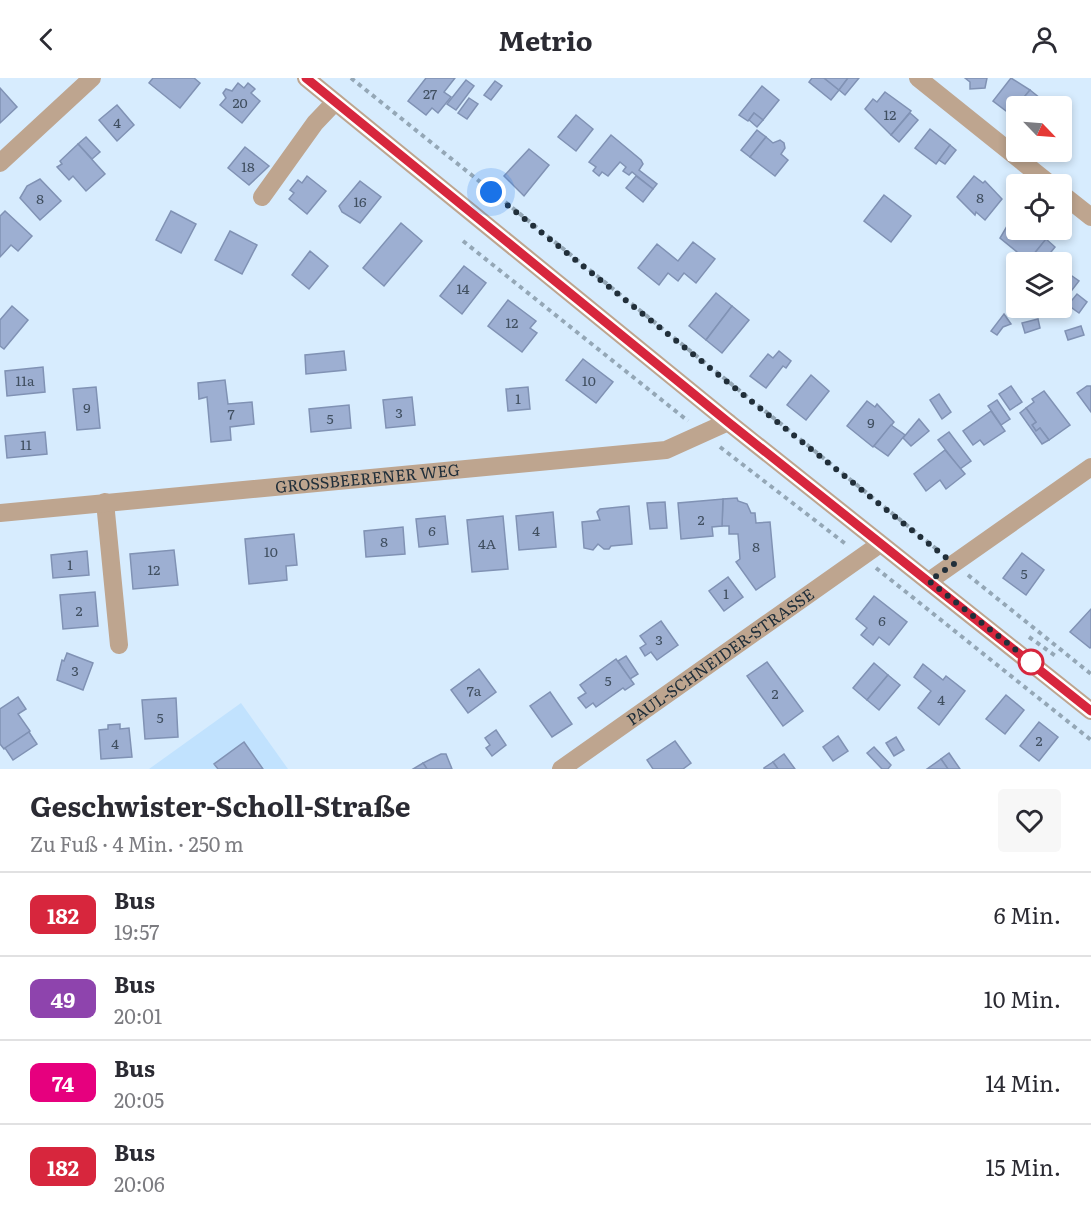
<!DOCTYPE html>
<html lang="de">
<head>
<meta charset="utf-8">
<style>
	body { margin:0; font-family:Literata,serif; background:#f7f7f7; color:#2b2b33; height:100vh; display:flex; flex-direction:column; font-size:22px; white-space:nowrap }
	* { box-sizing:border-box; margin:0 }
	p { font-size:20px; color:#7c7c81 }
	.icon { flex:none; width:33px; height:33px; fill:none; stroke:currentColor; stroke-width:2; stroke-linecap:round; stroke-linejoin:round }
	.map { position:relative; height:691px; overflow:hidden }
	.panel { display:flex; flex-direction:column; background:#fff; flex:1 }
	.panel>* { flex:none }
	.badge { padding:0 12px; border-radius:9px; font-size:21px; line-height:39px }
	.needle { width:39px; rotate:115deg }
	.controls { position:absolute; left:1006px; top:18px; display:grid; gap:12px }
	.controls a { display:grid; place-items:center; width:66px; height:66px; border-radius:6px; background:#fff; box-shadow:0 3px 9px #0003; font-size:30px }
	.you { position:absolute; width:30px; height:30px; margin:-15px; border:4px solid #fff; border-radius:50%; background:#1a73e8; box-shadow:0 0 0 9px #1a73e833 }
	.map>.badge { position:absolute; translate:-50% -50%; box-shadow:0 0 0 3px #fff }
	.round { display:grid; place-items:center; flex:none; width:63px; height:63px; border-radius:6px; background:#f7f7f7 }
	.overview { display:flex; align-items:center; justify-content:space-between; height:102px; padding:0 30px }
	h1 { font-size:28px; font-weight:700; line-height:45px }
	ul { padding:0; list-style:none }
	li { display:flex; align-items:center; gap:18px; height:84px; padding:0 30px; border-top:2px solid #e1e1e2 }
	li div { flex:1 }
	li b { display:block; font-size:22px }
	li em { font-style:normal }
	li .badge { min-width:66px; font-weight:700; text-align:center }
	header { display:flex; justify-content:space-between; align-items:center; height:78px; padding:0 30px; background:#fff; font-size:27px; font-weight:700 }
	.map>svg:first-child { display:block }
</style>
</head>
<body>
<header><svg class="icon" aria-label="back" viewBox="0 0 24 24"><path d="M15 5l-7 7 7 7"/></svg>Metrio<svg class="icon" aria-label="person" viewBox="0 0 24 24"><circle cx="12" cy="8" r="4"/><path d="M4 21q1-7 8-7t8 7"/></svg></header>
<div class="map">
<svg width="1091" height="691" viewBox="0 0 1091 691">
	<rect width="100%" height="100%" fill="#d7ecfe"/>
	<polygon fill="#c1e2fe" points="241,625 288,691 149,691"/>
	<g fill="#9dafd2" stroke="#8092b4" stroke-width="1.5">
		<polygon points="153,0 194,0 200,5 180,30 149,5"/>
		<polygon points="426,0 455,0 444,14 451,19 438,35 432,30 426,37 408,23"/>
		<polygon points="812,0 824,0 839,12 831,22 809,4"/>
		<polygon points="824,0 848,0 839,12"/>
		<polygon points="848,0 859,0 845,17 839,12"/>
		<polygon points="965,0 987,0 985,10 970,11 970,4"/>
		<polygon points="1011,0 1030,12 1010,36 993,23"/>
		<polygon points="466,2 474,8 456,32 447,26"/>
		<polygon points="495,3 502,8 491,22 484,17"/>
		<polygon points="238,5 244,10 248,5 255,11 251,15 260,23 242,45 220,27 226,20 223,15 226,11 232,13"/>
		<polygon points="762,8 779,22 763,42 754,35 748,43 739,37"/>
		<polygon points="0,10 17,29 0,45"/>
		<polygon points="1030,12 1046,25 1044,28 1017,28 1017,41 1010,36"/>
		<polygon points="885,14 911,33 891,57 865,31 873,21 877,24"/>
		<polygon points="469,20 478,26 467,41 458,35"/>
		<polygon points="117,27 134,47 117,63 99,42"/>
		<polygon points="754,35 763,42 757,49 749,42"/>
		<polygon points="910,35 918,42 899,64 891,57"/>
		<polygon points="576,37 593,51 576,73 558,59"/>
		<polygon points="930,51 950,67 936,86 915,70"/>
		<polygon points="757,52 766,59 750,79 741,72"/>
		<polygon points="611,57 641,82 643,86 639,92 657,106 653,111 632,94 629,97 623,93 626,89 620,84 608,98 602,94 599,98 593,93 596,89 589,84"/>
		<polygon points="86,59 100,74 92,81 78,66"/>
		<polygon points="766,59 773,65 780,62 784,65 785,70 781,76 788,82 775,98 750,79"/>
		<polygon points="78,66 105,96 86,113 73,98 69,102 57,89 62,86 60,83"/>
		<polygon points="950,67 956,72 945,86 939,82"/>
		<polygon points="245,69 269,88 249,107 228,90"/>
		<polygon points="529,71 549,87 524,118 504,98"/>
		<polygon points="307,98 326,113 307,136 289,121 294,115 290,112 298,102 302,105"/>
		<polygon points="636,98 653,111 643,124 626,110"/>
		<polygon points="974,98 983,105 985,103 1002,121 985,142 976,134 975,137 957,119"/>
		<polygon points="40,101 61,123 40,142 20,120 27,108"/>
		<polygon points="360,103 381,119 360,145 342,134 339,128"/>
		<polygon points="884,117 911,138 891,164 864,143"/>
		<polygon points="5,133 32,158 18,173 11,167 0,179 0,138"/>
		<polygon points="171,133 196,146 181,175 156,162"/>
		<polygon points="1017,139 1017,152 1031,152 1047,160 1028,183 1000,160 1010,143 1012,145"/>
		<polygon points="401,145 422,163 384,208 363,190"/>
		<polygon points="230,153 257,167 242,196 215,182"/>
		<polygon points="1046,161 1055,169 1043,184 1034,184 1030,181"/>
		<polygon points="693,164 715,181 696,205 684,195 678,203 668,195 659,207 638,190 657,166 678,183"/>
		<polygon points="310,173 328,188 309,211 292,197"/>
		<polygon points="464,188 486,205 462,236 440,218"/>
		<polygon points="1062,191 1079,203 1062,225"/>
		<polygon points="716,215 732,228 706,262 689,248"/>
		<polygon points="1077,216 1087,224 1079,235 1068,227"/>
		<polygon points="508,222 536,243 530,250 537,255 522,274 488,248"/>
		<polygon points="12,228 28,242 4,271 0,268 0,242"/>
		<polygon points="732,228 749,242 722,275 706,262"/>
		<polygon points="1004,236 1011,246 1003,249 997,257 991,253"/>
		<polygon points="1038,241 1040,250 1025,255 1022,245"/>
		<polygon points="1081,248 1084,257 1068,262 1065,253"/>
		<polygon points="344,273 346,292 306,296 305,277"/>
		<polygon points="779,273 791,283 786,290 783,288 766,310 750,298 768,276 773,280"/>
		<polygon points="583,281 613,304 596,325 566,302"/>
		<polygon points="43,289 45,314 7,318 5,293"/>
		<polygon points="811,297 829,313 806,342 787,327"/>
		<polygon points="225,302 228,326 252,324 254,346 230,349 231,362 211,364 207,319 199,321 198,305"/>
		<polygon points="1011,308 1022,324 1010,332 999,316"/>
		<polygon points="1087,308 1091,308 1091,334 1077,315"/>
		<polygon points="96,309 100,350 77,352 73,311"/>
		<polygon points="528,309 530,331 508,333 506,311"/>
		<polygon points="1044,313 1070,347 1049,362 1040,350 1036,353 1032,347 1036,344 1026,330 1034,324 1032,321"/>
		<polygon points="939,316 951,334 942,341 930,322"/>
		<polygon points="412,319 415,347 386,350 383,322"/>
		<polygon points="997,322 1010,341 1001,347 988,328"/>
		<polygon points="867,323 875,329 877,326 894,344 873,369 847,348"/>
		<polygon points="349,327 351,350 311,354 309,331"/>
		<polygon points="1026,330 1036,344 1032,347 1036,353 1040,350 1049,362 1042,366 1020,335"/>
		<polygon points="991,333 1005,353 984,367 980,362 973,367 963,353"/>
		<polygon points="919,341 929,353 911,368 903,360"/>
		<polygon points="891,347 905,357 888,378 874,368"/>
		<polygon points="45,354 47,376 7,380 5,358"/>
		<polygon points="949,354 971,383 960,391 938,362"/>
		<polygon points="945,372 965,396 946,411 940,402 926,413 914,396"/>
		<polygon points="737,420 738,423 747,426 751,435 755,435 756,445 770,444 775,499 756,512 736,484 740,481 738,456 729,456 729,448 722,448 723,421"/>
		<polygon points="723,421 722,448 712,449 713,458 681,461 678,425"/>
		<polygon points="665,424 667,450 650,451 647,425"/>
		<polygon points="629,428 632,466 611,468 609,471 604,471 598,466 593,472 584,470 582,444 600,442 597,434 600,431"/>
		<polygon points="553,434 556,469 519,472 516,438"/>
		<polygon points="445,438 448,466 419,469 416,441"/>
		<polygon points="503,438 508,491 472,494 467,442"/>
		<polygon points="403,449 405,476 366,479 364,453"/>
		<polygon points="294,456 297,487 286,488 287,502 249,506 245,461"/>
		<polygon points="174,472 178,507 133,511 130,476"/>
		<polygon points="87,473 89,497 53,500 51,477"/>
		<polygon points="1022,475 1044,492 1026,517 1003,500"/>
		<polygon points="728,499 743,519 724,533 709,513"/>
		<polygon points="95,514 98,548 63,551 60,517"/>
		<polygon points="874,518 907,544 889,567 879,559 873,567 861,557 867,550 856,541"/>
		<polygon points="1091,531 1091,569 1090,570 1070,554"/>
		<polygon points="661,543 678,567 657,582 651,574 645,578 640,570 646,566 640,558"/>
		<polygon points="67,575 93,585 83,612 57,602 62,582 64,583"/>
		<polygon points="626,578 638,596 630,601 618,583"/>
		<polygon points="616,581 634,606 625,612 623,610 596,629 593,625 586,630 578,620 586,615 580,607"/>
		<polygon points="767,584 803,633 783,648 747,598"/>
		<polygon points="874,585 888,597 867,622 853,610"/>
		<polygon points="923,586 943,602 946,598 965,613 939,647 918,630 931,613 914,599"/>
		<polygon points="479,591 496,614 468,635 451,612"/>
		<polygon points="888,597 900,607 879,632 867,622"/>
		<polygon points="550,614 572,646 552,659 530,628"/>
		<polygon points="1006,617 1024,632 1005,656 986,641"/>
		<polygon points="18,619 26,631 18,636 30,653 4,671 0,666 0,631"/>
		<polygon points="176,620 178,659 145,661 142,622"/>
		<polygon points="1039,644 1058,659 1039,683 1020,668"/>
		<polygon points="120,646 120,651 129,650 132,679 101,681 99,652 108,651 108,647"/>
		<polygon points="496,652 506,667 492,678 486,670 490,667 485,660"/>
		<polygon points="29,654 37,666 13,682 5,670"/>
		<polygon points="838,658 848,673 833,683 823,669"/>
		<polygon points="896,659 904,672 894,678 886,665"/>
		<polygon points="675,663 691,685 683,691 653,691 647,682"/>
		<polygon points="244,664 263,691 218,691 214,686"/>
		<polygon points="874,669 891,687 888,691 882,691 867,675"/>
		<polygon points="949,675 960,691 948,691 941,681"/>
		<polygon points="441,676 446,676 452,691 427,691 423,685"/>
		<polygon points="784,676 795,691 778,691 773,684"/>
		<polygon points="941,681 948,691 927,691"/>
		<polygon points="773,684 778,691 764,691 764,690"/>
		<polygon points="423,685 427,691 413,691"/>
	</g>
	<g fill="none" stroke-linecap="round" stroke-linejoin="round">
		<g stroke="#94a7b6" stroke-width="4" stroke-dasharray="4.5 4.5" stroke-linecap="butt">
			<polyline points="351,0 939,473"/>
			<polyline points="463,163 688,343"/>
			<polyline points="720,369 847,467"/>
			<polyline points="876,490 1091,662"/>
			<polyline points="968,497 1091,596"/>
			<polyline points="1029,559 1057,579"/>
		</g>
		<g stroke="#bea58f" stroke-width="18">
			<polyline points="306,0 728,344 1091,633"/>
			<polyline points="918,0 1050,106"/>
			<polyline points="0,85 92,0"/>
			<polyline points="1062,116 1091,139"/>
			<polyline points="262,119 315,45 335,24"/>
			<polyline points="105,424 119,567"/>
			<path id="s1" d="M0,435L666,372L728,344"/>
			<polyline points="929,503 1091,389"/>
			<path id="s2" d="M561,691L880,466"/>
		</g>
	</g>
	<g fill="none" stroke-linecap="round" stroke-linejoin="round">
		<defs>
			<polyline id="line" points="306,0 728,344 1091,633"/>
		</defs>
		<use href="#line" stroke="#fff" stroke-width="14"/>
		<use href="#line" stroke="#d7263d" stroke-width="9"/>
		<polyline stroke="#212f3a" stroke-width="6" stroke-dasharray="0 10.8" points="491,114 954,486 929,503 1031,584"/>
	</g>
	<circle fill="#fff" stroke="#d7263d" stroke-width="3" cx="1031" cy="584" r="12"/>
	<g text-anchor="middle" stroke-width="5" stroke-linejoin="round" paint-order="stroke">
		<g font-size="14" fill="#404f60">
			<text x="430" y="21">27</text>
			<text x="240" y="30">20</text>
			<text x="890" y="42">12</text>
			<text x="117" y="50">4</text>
			<text x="248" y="94">18</text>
			<text x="980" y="125">8</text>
			<text x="40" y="126">8</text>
			<text x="360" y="129">16</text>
			<text x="463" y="216">14</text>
			<text x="512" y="250">12</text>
			<text x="25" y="308">11a</text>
			<text x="589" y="308">10</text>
			<text x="518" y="326">1</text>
			<text x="87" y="335">9</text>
			<text x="399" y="340">3</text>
			<text x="231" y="341">7</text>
			<text x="330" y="346">5</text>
			<text x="871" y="350">9</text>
			<text x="26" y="372">11</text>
			<text x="701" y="447">2</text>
			<text x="432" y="458">6</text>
			<text x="536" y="458">4</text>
			<text x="384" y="469">8</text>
			<text x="487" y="471">4A</text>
			<text x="756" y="474">8</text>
			<text x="271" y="479">10</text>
			<text x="70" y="492">1</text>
			<text x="154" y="497">12</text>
			<text x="1024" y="501">5</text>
			<text x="726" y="521">1</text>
			<text x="79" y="538">2</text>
			<text x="882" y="548">6</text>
			<text x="659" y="567">3</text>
			<text x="75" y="598">3</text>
			<text x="608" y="608">5</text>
			<text x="474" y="618">7a</text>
			<text x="775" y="621">2</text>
			<text x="941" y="627">4</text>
			<text x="160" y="645">5</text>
			<text x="1039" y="668">2</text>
			<text x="115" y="671">4</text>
		</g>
		<g font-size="16" fill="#212f3a" stroke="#d7ecfe">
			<text dy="6" stroke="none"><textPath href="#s1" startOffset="369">GROSSBEERENER WEG</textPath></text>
			<text dy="6" stroke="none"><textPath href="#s2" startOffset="195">PAUL-SCHNEIDER-STRASSE</textPath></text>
		</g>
	</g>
</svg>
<div class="controls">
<a><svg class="needle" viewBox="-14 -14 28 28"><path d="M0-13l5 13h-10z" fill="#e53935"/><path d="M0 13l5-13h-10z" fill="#7c7c81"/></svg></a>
<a><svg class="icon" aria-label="locate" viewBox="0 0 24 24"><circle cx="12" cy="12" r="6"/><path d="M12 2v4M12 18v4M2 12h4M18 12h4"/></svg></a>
<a><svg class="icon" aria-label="layers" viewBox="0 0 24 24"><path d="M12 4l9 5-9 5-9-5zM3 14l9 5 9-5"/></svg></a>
</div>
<div class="you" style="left:491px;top:114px"></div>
</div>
<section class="panel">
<div class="overview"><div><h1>Geschwister-Scholl-Straße</h1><p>Zu Fuß · 4 Min. · 250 m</p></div><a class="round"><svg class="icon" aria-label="heart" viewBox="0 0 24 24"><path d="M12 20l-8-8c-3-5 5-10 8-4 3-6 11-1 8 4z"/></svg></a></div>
<ul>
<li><span class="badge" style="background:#d7263d;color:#fff">182</span><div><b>Bus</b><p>19:57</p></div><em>6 Min.</em></li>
<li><span class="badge" style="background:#8e44ad;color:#fff">49</span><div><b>Bus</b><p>20:01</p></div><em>10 Min.</em></li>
<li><span class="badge" style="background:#e6007e;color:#fff">74</span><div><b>Bus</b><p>20:05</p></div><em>14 Min.</em></li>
<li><span class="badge" style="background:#d7263d;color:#fff">182</span><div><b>Bus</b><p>20:06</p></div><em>15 Min.</em></li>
</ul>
</section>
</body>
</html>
